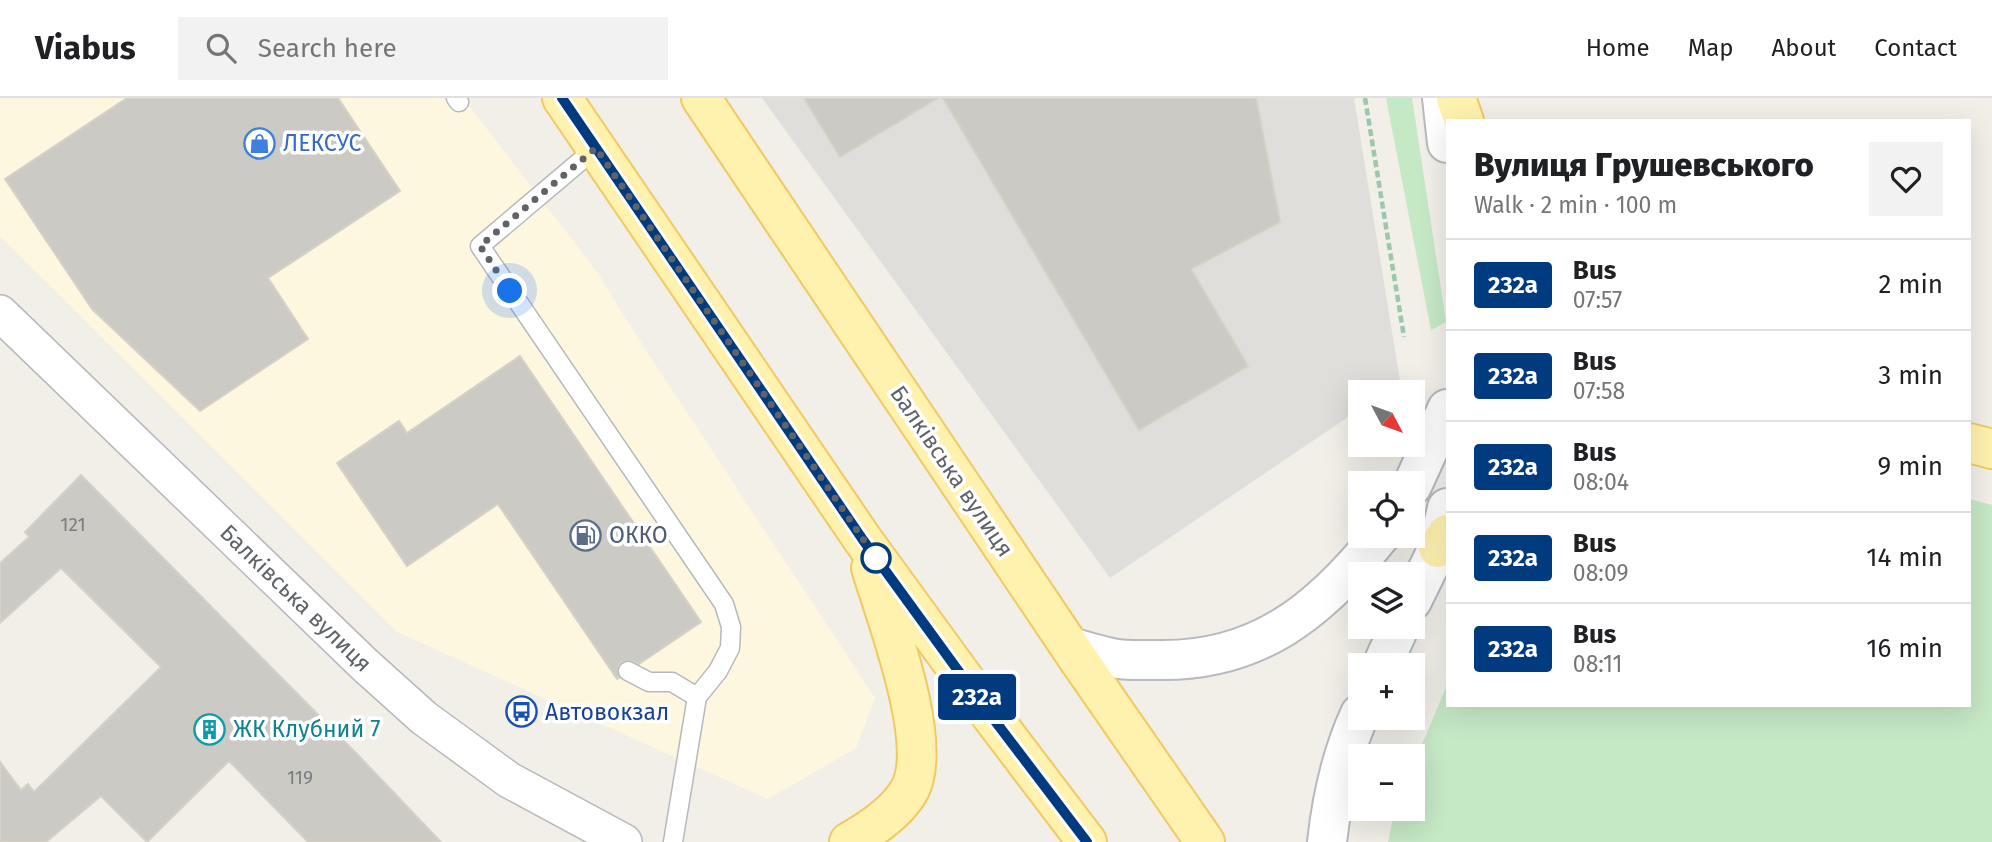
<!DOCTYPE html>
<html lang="en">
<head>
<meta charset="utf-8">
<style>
	body { margin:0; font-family:"Fira Sans",sans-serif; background:#f2f2f2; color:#202124; height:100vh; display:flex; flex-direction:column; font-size:26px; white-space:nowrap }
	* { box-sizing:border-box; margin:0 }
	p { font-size:23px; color:#757577 }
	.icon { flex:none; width:38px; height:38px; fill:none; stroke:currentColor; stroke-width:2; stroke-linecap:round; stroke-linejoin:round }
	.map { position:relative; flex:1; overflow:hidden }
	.drawer { position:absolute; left:1446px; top:21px; width:525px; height:588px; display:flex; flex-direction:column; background:#fff; border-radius:0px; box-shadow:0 7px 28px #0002 }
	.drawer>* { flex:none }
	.badge { padding:0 14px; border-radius:5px; font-size:24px; line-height:46px }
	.needle { width:46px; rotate:131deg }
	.tools { position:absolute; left:1348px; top:282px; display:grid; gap:14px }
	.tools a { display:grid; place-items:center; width:77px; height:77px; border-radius:0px; background:#fff; box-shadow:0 7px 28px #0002; font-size:35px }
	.you { position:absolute; width:35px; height:35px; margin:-18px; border:5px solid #fff; border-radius:50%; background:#1a73e8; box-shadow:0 0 0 10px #1a73e833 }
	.map>.badge { position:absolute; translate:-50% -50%; box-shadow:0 0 0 4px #fff }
	.round { display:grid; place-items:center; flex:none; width:74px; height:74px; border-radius:0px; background:#f2f2f2 }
	.summary { display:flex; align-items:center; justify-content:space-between; height:119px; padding:0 28px }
	h1 { font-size:33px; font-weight:800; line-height:52px }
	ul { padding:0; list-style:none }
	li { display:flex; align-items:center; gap:21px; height:91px; padding:0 28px; border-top:2px solid #e0e0e0 }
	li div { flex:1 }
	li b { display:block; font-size:26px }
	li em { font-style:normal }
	li .badge { min-width:77px; font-weight:700; text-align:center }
	header { display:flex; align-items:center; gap:42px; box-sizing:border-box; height:98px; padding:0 35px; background:#fff; border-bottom:2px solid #e0e0e0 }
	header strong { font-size:33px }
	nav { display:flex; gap:38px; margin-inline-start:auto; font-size:24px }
	.search { width:490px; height:63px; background:#f2f2f2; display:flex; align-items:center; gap:18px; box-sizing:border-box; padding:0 24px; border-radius:0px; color:#757577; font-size:26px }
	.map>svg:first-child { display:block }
</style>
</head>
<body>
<header>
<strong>Viabus</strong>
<div class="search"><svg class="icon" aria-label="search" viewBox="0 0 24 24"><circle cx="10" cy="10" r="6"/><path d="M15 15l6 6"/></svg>Search here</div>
<nav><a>Home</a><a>Map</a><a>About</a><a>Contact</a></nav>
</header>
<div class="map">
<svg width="1992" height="744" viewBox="0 0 1992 744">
	<rect width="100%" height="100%" fill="#f1efe8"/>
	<polygon fill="#fef7e0" points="0,0 463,0 597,174 632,231 875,600 856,650 768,701 397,534 0,138"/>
	<polygon fill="#e0deda" points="762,0 1354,0 1400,283 1384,294 1360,294 1360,311 1110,480"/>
	<g fill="#c5e8c5">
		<polygon points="1386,0 1412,0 1446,224 1431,232"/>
		<polygon points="1969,401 1992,407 1992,744 1388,744 1395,711 1412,710 1412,670 1447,587 1447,607 1969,607"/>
	</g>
	<g fill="#cccac5" stroke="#d6d1c6" stroke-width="2">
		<polygon points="127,0 338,0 400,93 268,180 308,241 200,313 92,211 5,81"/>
		<polygon points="804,0 938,0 840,59"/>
		<polygon points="943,0 1256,0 1280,124 1191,171 1248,268 1139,332"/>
		<polygon points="520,258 701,524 639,566 628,562 621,564 618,568 619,580 617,581 498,406 407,468 337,365 399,323 407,335"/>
		<polygon points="81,377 357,656 441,744 308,744 229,663 147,744 101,698 46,744 0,744 0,664 21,692 28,686 34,694 161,569 61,470 0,525 0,465 29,439 25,434"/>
	</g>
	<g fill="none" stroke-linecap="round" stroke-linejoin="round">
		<defs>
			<g id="service">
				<polyline points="456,0 459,4"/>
				<polyline points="596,50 480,148 724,506 731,529 730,550 718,573 697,599 673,744"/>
				<polyline points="628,573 649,584 672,584 697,599"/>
			</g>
			<polyline id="minor" points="0,215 365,567 424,620 509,682 624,744"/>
			<g id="secondary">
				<polyline points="1442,0 1447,45"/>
				<polyline points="1412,388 1447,311"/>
				<polyline points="1412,503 1438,450 1447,410"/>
				<path d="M1071,549C1084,553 1098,557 1112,560C1126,563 1141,562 1155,562C1257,565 1320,513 1380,438"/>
				<polyline points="1382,567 1400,528"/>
				<path d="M1327,744C1332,699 1341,657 1360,616"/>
			</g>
			<g id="primary">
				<polyline points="562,0 863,442 989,615 1087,744"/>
				<polyline points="701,0 1076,558 1205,744"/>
				<polyline points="1456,0 1464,23"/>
				<polyline points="1969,345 1992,351"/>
				<polyline points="1438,450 1447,436"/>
				<path d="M849,744C870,732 898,714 910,691C934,644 887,522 871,470"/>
			</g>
		</defs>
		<use href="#service" stroke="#b5b8bc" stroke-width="21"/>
		<use href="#minor" stroke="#b5b8bc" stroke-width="38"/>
		<use href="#secondary" stroke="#b6babf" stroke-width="42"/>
		<use href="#primary" stroke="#f2c960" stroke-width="42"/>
		<polyline stroke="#9cc7a9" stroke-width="4.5" stroke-dasharray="7 3.5" stroke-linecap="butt" points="1365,0 1404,239"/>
		<use href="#service" stroke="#fff" stroke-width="18"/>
		<use href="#minor" stroke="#fff" stroke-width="35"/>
		<use href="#secondary" stroke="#fff" stroke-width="38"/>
		<use href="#primary" stroke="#fff2af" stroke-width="38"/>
	</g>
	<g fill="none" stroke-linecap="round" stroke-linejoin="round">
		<defs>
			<polyline id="line" points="562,0 863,442 989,615 1087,744"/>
		</defs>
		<use href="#line" stroke="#fff" stroke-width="16"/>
		<use href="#line" stroke="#003b80" stroke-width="10"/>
		<polyline stroke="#5f6368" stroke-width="7" stroke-dasharray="0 12.6" points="510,193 480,148 596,50 878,463 876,460"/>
	</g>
	<defs>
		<symbol id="shop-ring" viewBox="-11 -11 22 22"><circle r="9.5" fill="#fff" stroke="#3f7fe0" stroke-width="1.5"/><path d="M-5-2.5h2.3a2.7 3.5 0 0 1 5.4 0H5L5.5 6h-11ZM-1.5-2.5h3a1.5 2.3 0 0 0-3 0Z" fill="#3f7fe0"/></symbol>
		<symbol id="fuel-ring" viewBox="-11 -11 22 22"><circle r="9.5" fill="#fff" stroke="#5c6f8a" stroke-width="1.5"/><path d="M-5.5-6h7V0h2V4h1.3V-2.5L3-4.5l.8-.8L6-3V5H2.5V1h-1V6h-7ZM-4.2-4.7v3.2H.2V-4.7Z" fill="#5c6f8a"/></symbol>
		<symbol id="bus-ring" viewBox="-11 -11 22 22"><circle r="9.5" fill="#fff" stroke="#1a4fb4" stroke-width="1.5"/><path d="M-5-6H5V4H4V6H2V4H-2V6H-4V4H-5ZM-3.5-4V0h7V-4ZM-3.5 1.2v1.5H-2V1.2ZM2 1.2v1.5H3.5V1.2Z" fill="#1a4fb4"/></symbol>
		<symbol id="building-ring" viewBox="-11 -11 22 22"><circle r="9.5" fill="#fff" stroke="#0f9aa8" stroke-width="1.5"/><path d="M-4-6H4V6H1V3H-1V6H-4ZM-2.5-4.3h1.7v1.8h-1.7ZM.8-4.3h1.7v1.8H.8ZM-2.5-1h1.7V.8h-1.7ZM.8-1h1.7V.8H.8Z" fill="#0f9aa8"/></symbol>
	</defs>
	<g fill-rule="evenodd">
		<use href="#shop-ring" x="242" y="28" width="35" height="35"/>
		<use href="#fuel-ring" x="568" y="420" width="35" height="35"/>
		<use href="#bus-ring" x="504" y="596" width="35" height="35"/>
		<use href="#building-ring" x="192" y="614" width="35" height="35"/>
	</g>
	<circle fill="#fff" stroke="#003b80" stroke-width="3.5" cx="876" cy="460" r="14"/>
	<g text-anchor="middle" stroke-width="7" stroke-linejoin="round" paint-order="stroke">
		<g font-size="19" fill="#7a7d7f">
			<text x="73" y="433">121</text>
			<text x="300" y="686">119</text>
		</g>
		<g font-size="23" fill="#366cbe" stroke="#fff" text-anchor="start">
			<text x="283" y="53">ЛЕКСУС</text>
		</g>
		<g font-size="23" fill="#5f6368" stroke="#fff">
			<text transform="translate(952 373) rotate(56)" y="8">Балківська вулиця</text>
			<text transform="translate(296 500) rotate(44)" y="8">Балківська вулиця</text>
		</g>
		<g font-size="23" fill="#4e5e75" stroke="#fff" text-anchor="start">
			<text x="609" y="445">ОККО</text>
		</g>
		<g font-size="23" fill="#164399" stroke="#fff" text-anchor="start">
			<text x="545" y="622">Автовокзал</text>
		</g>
		<g font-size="23" fill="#0d838f" stroke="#fff" text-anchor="start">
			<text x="233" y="639">ЖК Клубний 7</text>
		</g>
	</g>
</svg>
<div class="tools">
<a><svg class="needle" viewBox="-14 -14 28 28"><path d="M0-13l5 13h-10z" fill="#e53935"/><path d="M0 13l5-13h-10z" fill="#757577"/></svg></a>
<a><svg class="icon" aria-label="locate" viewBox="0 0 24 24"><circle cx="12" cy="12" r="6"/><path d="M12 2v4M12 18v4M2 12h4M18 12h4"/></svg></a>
<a><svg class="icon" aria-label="layers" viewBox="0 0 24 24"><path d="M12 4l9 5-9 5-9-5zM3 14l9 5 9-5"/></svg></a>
<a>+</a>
<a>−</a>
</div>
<div class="you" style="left:510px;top:193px"></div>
<b class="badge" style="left:977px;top:599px;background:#003b80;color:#fff">232а</b>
<section class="drawer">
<div class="summary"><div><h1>Вулиця Грушевського</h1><p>Walk · 2 min · 100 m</p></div><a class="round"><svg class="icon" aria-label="heart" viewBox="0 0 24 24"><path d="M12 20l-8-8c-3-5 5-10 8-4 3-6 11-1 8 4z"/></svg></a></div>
<ul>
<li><span class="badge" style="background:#003b80;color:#fff">232а</span><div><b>Bus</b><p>07:57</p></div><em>2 min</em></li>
<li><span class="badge" style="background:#003b80;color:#fff">232а</span><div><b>Bus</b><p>07:58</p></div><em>3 min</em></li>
<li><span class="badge" style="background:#003b80;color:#fff">232а</span><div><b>Bus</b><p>08:04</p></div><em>9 min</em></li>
<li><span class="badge" style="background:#003b80;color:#fff">232а</span><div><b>Bus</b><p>08:09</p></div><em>14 min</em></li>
<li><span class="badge" style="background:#003b80;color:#fff">232а</span><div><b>Bus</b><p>08:11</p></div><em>16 min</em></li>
</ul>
</section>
</div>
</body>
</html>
